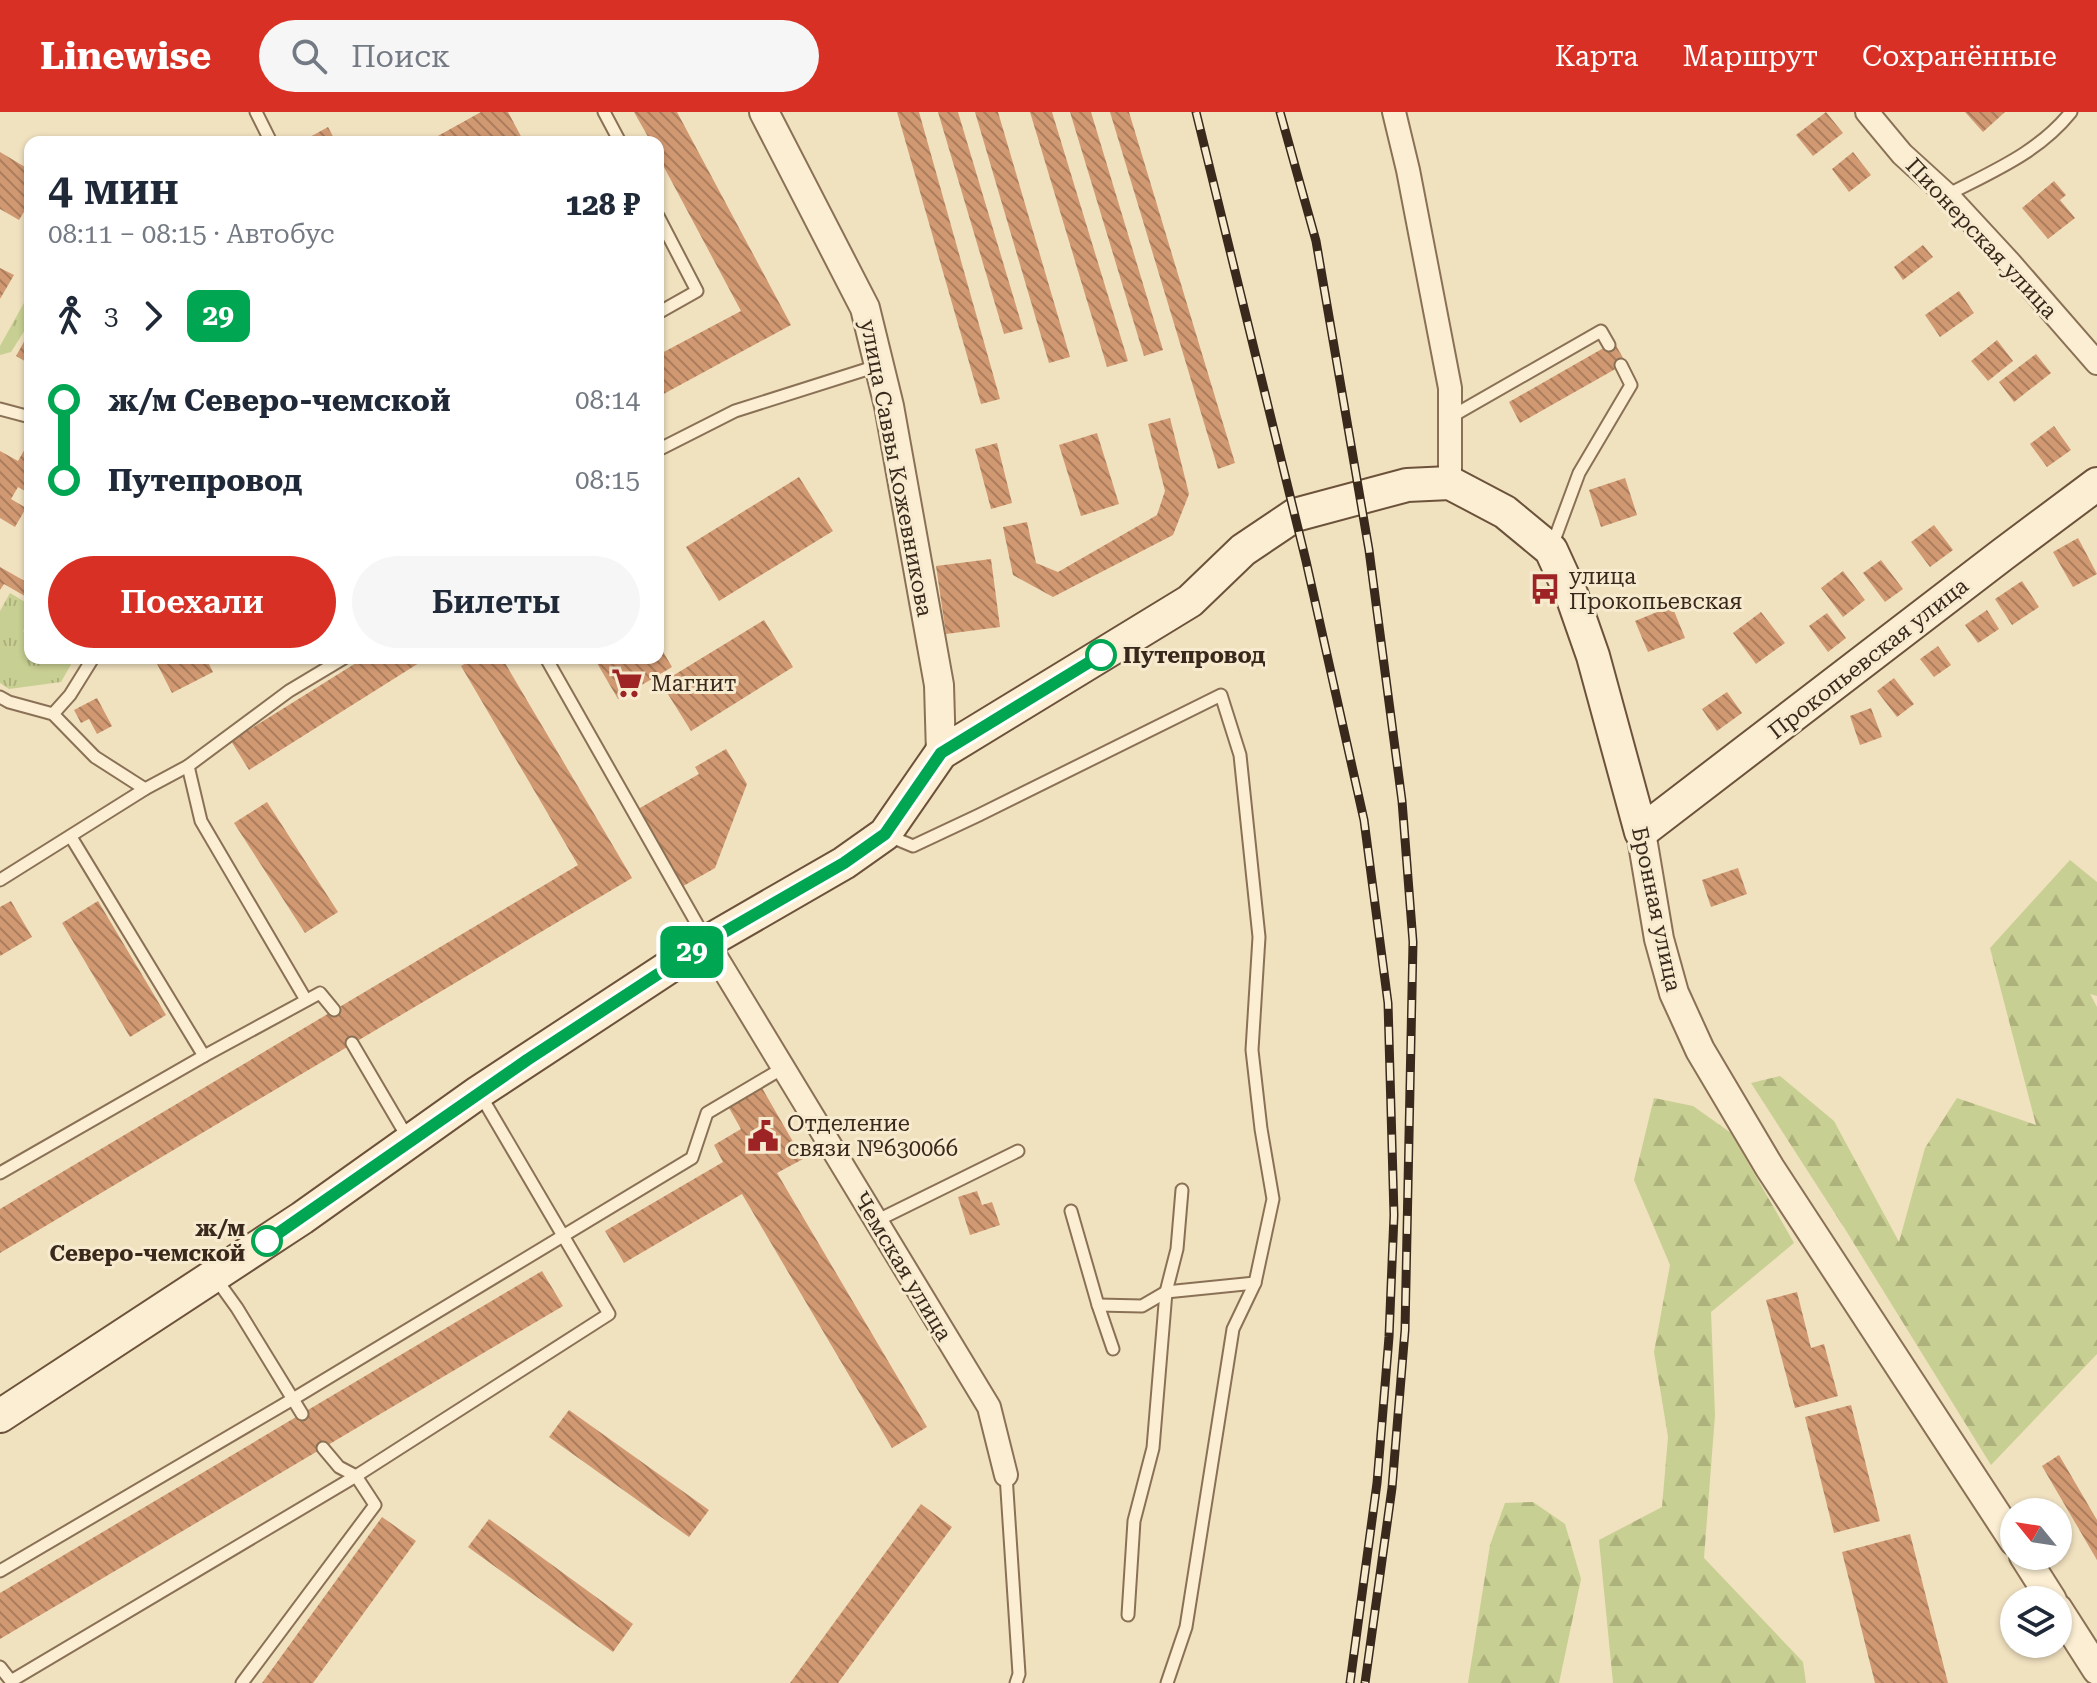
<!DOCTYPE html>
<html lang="ru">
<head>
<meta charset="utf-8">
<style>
	body { margin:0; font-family:"Roboto Serif",serif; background:#f6f6f7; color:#1f2937; height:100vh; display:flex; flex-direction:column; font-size:30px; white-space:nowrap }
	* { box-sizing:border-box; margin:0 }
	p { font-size:26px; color:#747a83 }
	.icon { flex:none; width:44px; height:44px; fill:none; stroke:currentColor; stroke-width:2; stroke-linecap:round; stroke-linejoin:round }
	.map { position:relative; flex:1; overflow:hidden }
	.drawer { position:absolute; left:24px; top:24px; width:640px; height:528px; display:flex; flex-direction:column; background:#fff; border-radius:16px; box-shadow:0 2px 6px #0004 }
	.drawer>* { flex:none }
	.badge { padding:0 16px; border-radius:12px; font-size:28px; line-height:52px }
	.needle { width:52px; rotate:300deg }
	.buttons { position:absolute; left:2000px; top:1386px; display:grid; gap:16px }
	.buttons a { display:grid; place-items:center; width:72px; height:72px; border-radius:50%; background:#fff; box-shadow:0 2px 6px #0004; font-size:40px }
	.map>.badge { position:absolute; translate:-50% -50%; box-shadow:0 0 0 4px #fff }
	.legs { display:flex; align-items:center; gap:12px; height:88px; padding:0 24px; font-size:26px }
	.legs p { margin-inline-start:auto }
	.headline { display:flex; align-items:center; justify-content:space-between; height:136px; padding:0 24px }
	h1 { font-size:44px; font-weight:600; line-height:60px }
	.primary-button { display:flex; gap:16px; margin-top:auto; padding:16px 24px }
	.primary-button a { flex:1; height:92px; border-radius:48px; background:#d93025; color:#fff; font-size:32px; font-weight:600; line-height:92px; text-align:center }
	.primary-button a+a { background:#f6f6f7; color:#1f2937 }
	ul { padding:0 24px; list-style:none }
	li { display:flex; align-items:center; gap:28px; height:80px; font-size:30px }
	li i { display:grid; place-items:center; width:12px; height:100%; margin:0 10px; background:currentColor }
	li i::after { content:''; width:20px; height:20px; margin:-10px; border:6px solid; border-radius:50%; background:#fff }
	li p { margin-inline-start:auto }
	li:first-child i { background:linear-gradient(#0000 50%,currentColor 0) }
	li:last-child i { background:linear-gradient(currentColor 50%,#0000 0) }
	header { display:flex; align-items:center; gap:48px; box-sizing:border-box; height:112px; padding:0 40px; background:#d93025; color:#fff }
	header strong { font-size:38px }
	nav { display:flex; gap:44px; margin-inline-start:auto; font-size:28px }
	.search { width:560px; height:72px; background:#f6f6f7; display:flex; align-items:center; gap:20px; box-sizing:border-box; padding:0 28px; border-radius:44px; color:#747a83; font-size:30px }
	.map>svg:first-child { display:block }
</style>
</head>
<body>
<header>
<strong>Linewise</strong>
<div class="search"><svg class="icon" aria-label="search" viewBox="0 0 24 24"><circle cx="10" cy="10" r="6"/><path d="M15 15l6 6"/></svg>Поиск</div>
<nav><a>Карта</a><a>Маршрут</a><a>Сохранённые</a></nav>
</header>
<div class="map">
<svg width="2097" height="1571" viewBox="0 0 2097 1571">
	<defs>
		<pattern id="grass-tufts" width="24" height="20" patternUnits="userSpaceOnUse" patternTransform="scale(2)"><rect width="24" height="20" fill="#c8cf92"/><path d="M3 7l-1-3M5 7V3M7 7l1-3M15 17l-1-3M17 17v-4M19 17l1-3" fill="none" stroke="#adb27d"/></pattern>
		<pattern id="forest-firs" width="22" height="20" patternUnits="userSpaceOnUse" patternTransform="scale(2)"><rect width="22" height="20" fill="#c8cf92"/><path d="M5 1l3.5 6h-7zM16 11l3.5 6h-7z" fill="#adb27d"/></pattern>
		<pattern id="building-back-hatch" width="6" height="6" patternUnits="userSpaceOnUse" patternTransform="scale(2)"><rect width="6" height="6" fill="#d19972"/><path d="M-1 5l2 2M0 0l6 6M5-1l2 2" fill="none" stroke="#ab7d5d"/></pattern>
	</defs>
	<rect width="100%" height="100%" fill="#f0e1bf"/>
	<g fill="url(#grass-tufts)">
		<polygon points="30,180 30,210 11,240 0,243 0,234"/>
		<polygon points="10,481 30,493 30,507 23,519 30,524 30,546 67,546 73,549 61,570 9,577 0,571 0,499"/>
	</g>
	<g fill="url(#forest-firs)">
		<polygon points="2070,748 2097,770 2097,884 2090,882 2097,895 2097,1242 1991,1353 1845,1117 1751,971 1780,964 1834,1009 1899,1130 1925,1036 1957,986 2036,1013 1990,836"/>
		<polygon points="1654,986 1693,994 1731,1021 1794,1131 1711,1200 1715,1303 1704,1446 1803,1550 1806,1571 1613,1571 1599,1428 1662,1395 1668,1325 1654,1240 1670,1153 1634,1068"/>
		<polygon points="1533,1390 1565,1412 1581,1467 1559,1571 1468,1571 1490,1433 1505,1391"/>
	</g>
	<g fill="url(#building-back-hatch)">
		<polygon points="481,0 508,0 524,30 427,30"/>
		<polygon points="634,0 677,0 791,213 658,285 658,243 741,199 658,44 658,30 651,30"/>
		<polygon points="897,0 919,0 1000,287 981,292"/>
		<polygon points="938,0 958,0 1023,217 1004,222"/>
		<polygon points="975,0 998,0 1070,245 1049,251"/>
		<polygon points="1030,0 1052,0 1128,249 1107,255"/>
		<polygon points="1070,0 1091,0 1163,238 1144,244"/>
		<polygon points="1110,0 1129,0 1235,351 1218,357"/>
		<polygon points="1826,0 1843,21 1813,44 1796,23"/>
		<polygon points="1965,0 2005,0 1983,20"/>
		<polygon points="328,15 336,30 301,30"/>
		<polygon points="0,40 30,58 30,90 19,108 0,97"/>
		<polygon points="1853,40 1871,63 1849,80 1832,57"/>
		<polygon points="2054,69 2066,83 2060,88 2075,106 2048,127 2022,96"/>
		<polygon points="1923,133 1933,145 1903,168 1894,155"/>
		<polygon points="0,156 14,163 0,187"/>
		<polygon points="1959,179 1974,201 1940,225 1925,203"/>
		<polygon points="25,228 30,231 30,252 16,244"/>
		<polygon points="1997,228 2013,249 1988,269 1971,249"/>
		<polygon points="1614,230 1626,251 1520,311 1509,290"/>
		<polygon points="2036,242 2051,261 2014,290 1999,270"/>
		<polygon points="1170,306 1189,382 1173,423 1053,485 1013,463 1003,415 1027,410 1036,451 1058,460 1157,403 1165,379 1148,312"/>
		<polygon points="2054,314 2071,338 2047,355 2030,332"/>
		<polygon points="1097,321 1119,392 1081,404 1059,333"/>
		<polygon points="30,328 30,382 18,375 11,387 26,396 15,415 0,406 0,339 18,349"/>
		<polygon points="997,331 1012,391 991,397 975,337"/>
		<polygon points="799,365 833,419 719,489 686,435"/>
		<polygon points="1625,366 1637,403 1601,415 1589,378"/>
		<polygon points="1934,413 1953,438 1930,455 1911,430"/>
		<polygon points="2078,426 2097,462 2073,475 2053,440"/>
		<polygon points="991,447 1000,515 946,522 936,454"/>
		<polygon points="1881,448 1903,477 1885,490 1863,461"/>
		<polygon points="0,455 30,472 30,487 4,472 0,478"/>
		<polygon points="1843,459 1865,488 1843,505 1821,476"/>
		<polygon points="2022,469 2039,495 2012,513 1995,487"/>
		<polygon points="1672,494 1685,526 1648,540 1635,509"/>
		<polygon points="1987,498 1999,517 1978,531 1965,513"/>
		<polygon points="1761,500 1785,531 1756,552 1733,521"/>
		<polygon points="1827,501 1846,526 1828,540 1809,514"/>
		<polygon points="764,508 793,555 691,619 661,571"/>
		<polygon points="658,531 672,555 618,587 594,546 658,546"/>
		<polygon points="1938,534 1951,553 1934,565 1920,547"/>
		<polygon points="154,546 206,546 213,560 172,581"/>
		<polygon points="364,546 416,546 419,551 249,658 231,629"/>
		<polygon points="474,546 502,546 632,766 0,1141 0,1097 578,753 461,554"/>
		<polygon points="1894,566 1914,592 1897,605 1877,579"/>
		<polygon points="1727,580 1742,601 1717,619 1702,597"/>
		<polygon points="97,586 112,614 97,622 89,607 81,611 74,598"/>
		<polygon points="1871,596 1882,625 1860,633 1850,604"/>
		<polygon points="726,637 747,672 715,756 678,777 633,700 699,662 695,655"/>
		<polygon points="267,690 338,800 305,821 234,711"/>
		<polygon points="1738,756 1747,782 1711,795 1702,768"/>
		<polygon points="11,789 32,825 0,844 0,795"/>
		<polygon points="98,789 166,903 130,925 62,811"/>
		<polygon points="762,976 803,1047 777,1061 927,1315 892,1336 742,1082 624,1151 605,1119 723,1050 714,1033 741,1017 729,996"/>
		<polygon points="977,1079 982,1093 992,1090 1000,1113 970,1123 958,1085"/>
		<polygon points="542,1159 563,1194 0,1527 0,1481"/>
		<polygon points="1797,1180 1811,1236 1824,1232 1838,1284 1795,1296 1766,1188"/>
		<polygon points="1851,1293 1880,1409 1834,1421 1805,1305"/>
		<polygon points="569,1298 709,1398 689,1425 549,1325"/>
		<polygon points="2059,1343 2097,1408 2097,1448 2042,1354"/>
		<polygon points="921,1392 952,1415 838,1571 790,1571"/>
		<polygon points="382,1405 416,1429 313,1571 262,1571"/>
		<polygon points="489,1407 633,1512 613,1540 468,1435"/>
		<polygon points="1910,1422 1948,1571 1875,1571 1842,1440"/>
	</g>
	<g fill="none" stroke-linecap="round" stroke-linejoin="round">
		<defs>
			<g id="service">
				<polyline points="256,0 271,30"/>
				<polyline points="604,0 620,30"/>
				<path d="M1947,83C1993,59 2038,41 2071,0"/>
				<polyline points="658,104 697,179 658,201"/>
				<polyline points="0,297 30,305"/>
				<polyline points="1449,306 1601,219 1609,233"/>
				<polyline points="658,338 735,299 877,254"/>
				<polyline points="1552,434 1579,361 1631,273 1621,253"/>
				<polyline points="546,546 705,826"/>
				<polyline points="0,585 9,590 53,602 95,645 145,677"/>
				<polyline points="53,602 70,583 93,546"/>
				<polyline points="188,654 289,579 344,546"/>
				<polyline points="889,724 913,734 979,703 1221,583 1240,643 1259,825 1252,938 1261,1017 1273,1087 1255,1171 1233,1217 1186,1515 1167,1571"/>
				<polyline points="71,725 204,944"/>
				<polyline points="0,768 145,677 188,654 201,709 306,888"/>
				<polyline points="352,931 409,1028"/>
				<polyline points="0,1061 204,944 320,881 334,898"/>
				<polyline points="1071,1099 1098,1193 1113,1237"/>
				<polyline points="876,1109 1018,1039"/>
				<polyline points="214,1164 237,1196 302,1302"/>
				<polyline points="1098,1193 1142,1194 1166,1180 1255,1171"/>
				<polyline points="1006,1363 1019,1562 1016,1571"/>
				<polyline points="0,1459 293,1287 692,1046 707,1001 783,956"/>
				<polyline points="1128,1503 1134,1409 1153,1336 1166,1180 1177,1137 1182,1078"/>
				<polyline points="0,1555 11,1569 356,1364 609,1202 481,984"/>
				<polyline points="242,1571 375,1393 356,1364 339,1355 323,1336"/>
			</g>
			<g id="minor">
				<polyline points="1394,0 1408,58 1450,276 1450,371"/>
				<polyline points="1867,0 1902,42 1947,83 2009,150 2097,251"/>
				<polyline points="707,830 989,1295 1006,1363"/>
			</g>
			<g id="tertiary">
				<polyline points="764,0 865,196 889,294 939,573 941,641"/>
				<polyline points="1641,720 1659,827 1674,881 1700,938 1770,1056 2014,1429"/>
				<polyline points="2024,1444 2052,1488"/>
				<polyline points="2058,1497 2097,1558"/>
			</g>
			<polyline id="secondary" points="0,1304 302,1106 479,980 707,830 844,751 885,722 941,641 1190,489 1243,438 1295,403 1407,373 1450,371 1505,400 1551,438 1572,484 1593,544 1641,720 2002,443 2097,372"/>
		</defs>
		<use href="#service" stroke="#8a7156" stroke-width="15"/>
		<use href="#minor" stroke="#8a7156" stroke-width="26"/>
		<use href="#tertiary" stroke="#8a7156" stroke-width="32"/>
		<use href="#secondary" stroke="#6c523a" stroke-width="36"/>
		<use href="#service" stroke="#fbeed3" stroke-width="11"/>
		<use href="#minor" stroke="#fbeed3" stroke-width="22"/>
		<use href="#tertiary" stroke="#fbeed3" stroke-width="28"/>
		<use href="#secondary" stroke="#fbeed3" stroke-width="32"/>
		<defs>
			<g id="rail">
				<polyline points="1196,0 1306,449 1364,708 1388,891 1394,1103 1389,1225 1377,1371 1350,1571"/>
				<polyline points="1280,0 1316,129 1369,438 1402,689 1413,830 1405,1218 1392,1376 1365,1571"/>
			</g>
		</defs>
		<use href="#rail" stroke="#39291c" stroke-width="9"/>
		<use href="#rail" stroke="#f7ebcf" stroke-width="6" stroke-dasharray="18" stroke-linecap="butt"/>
	</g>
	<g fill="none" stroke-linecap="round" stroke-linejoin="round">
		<defs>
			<polyline id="line-1" points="267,1129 527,948 707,830 844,751 885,722 941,641 1101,543"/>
		</defs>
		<use href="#line-1" stroke="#fff" stroke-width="18"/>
		<use href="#line-1" stroke="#00a651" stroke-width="12"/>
	</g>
	<defs>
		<symbol id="bus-bare" viewBox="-9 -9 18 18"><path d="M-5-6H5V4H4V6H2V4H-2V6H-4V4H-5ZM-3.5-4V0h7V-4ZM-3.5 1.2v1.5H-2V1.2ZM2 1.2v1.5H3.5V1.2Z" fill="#9d2324" stroke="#f7ebcf" stroke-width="2.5" paint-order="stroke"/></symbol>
		<symbol id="supermarket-bare" viewBox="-9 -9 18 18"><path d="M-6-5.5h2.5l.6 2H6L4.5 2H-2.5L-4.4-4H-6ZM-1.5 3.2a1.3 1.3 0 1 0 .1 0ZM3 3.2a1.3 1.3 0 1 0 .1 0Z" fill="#9d2324" stroke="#f7ebcf" stroke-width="2.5" paint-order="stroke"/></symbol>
		<symbol id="civic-bare" viewBox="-9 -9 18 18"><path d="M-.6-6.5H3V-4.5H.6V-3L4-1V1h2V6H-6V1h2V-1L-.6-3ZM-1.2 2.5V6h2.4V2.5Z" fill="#9d2324" stroke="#f7ebcf" stroke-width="2.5" paint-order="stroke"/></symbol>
	</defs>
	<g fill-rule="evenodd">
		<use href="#bus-bare" x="1523" y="455" width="44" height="44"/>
		<use href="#supermarket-bare" x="605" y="549" width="44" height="44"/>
		<use href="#civic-bare" x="741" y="1002" width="44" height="44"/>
	</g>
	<g fill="#fff" stroke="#00a651" stroke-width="4">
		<circle cx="1101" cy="543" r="14"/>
		<circle cx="267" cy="1129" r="14"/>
	</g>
	<g text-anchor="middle" stroke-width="6" stroke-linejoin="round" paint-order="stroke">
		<g font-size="22" fill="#39291c" stroke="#f7ebcf">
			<text transform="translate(1982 126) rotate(47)" y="8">Пионерская улица</text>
			<text transform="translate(897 356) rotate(79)" y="8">улица Саввы Кожевникова</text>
			<text transform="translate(1868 546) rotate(-38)" y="8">Прокопьевская улица</text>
			<text transform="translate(1657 797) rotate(78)" y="8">Бронная улица</text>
			<text transform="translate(903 1154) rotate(59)" y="8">Чемская улица</text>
		</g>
		<g font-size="22" fill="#39291c" stroke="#f7ebcf" text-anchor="start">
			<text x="1569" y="472">улица<tspan x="1569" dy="25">Прокопьевская</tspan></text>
			<text x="651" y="579">Магнит</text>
			<text x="787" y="1019">Отделение<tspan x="787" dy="25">связи №630066</tspan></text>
		</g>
		<g font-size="22" font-weight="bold" fill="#39291c" stroke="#f7ebcf" text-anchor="start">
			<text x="1123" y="551">Путепровод</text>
			<text x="245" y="1124" text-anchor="end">ж/м<tspan x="245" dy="25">Северо-чемской</tspan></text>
		</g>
	</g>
</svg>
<div class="buttons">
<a><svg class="needle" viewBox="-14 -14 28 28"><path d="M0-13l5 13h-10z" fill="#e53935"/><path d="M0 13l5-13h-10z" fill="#747a83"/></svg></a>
<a><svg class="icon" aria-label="layers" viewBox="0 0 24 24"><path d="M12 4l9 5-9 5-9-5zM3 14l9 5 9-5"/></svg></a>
</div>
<b class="badge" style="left:692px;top:840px;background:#00a651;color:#fff">29</b>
<section class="drawer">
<div class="headline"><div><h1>4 мин</h1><p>08:11 – 08:15 · Автобус</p></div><b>128 ₽</b></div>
<div class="legs"><svg class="icon" aria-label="walk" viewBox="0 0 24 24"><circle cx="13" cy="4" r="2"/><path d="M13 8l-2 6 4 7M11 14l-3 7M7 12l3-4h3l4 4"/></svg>3<svg class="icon" aria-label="forward" viewBox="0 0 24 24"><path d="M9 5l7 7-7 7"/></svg><b class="badge" style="background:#00a651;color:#fff">29</b></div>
<ul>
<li><i style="color:#00a651"></i><b>ж/м Северо-чемской</b><p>08:14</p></li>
<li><i style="color:#00a651"></i><b>Путепровод</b><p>08:15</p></li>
</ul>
<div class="primary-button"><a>Поехали</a><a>Билеты</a></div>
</section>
</div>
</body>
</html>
